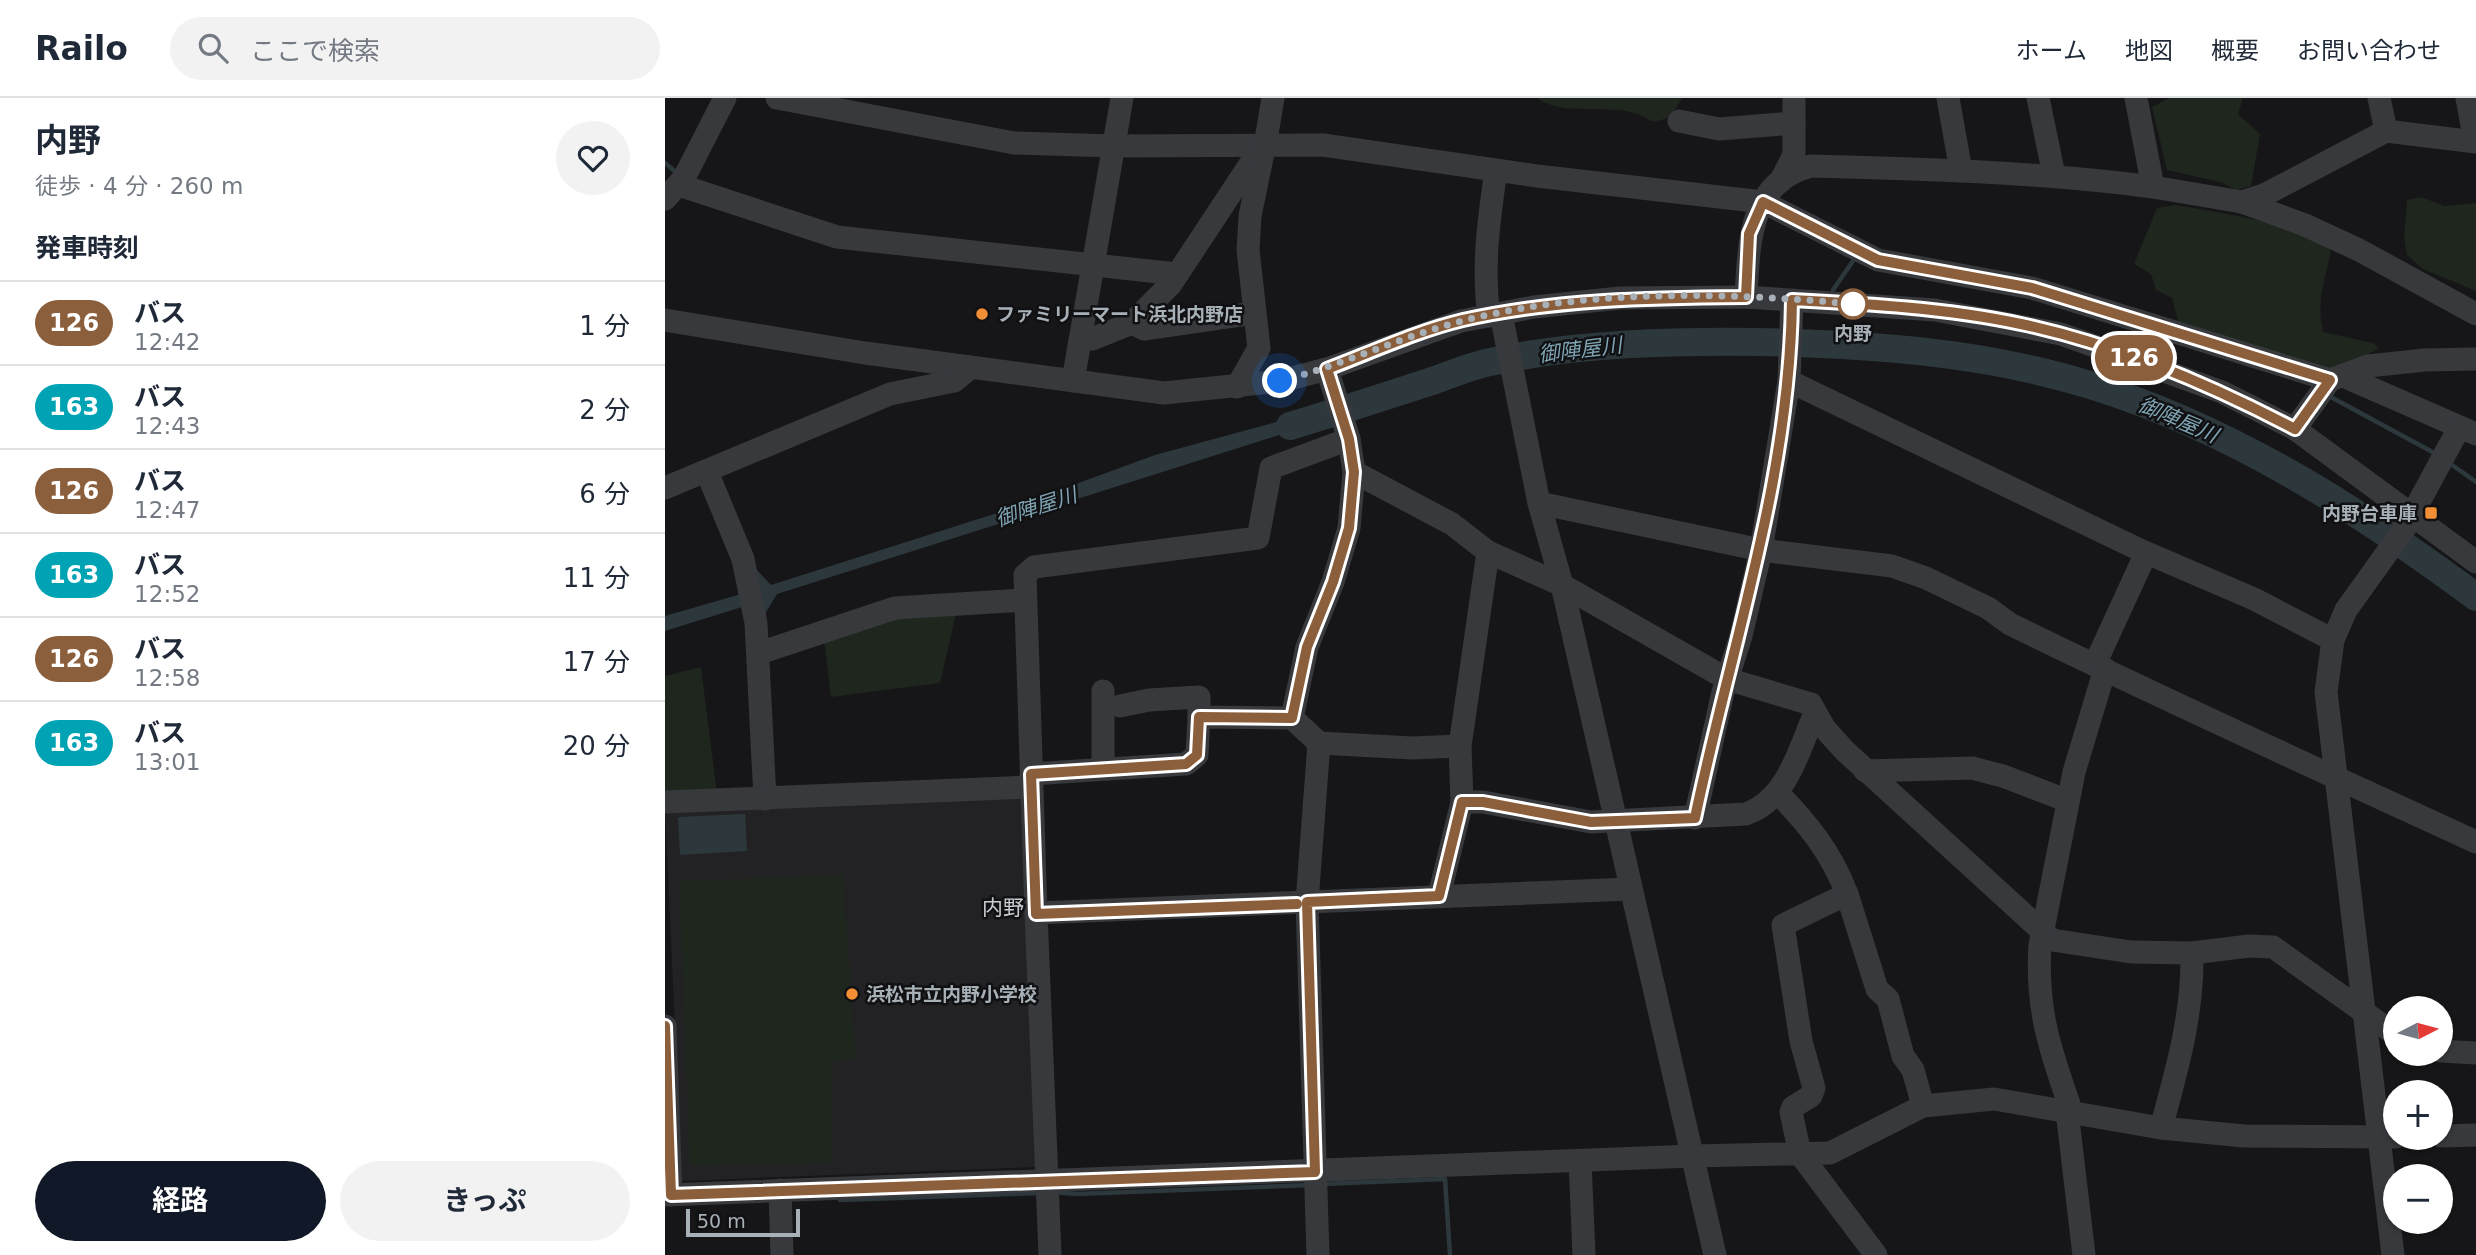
<!DOCTYPE html>
<html lang="ja">
<head>
<meta charset="utf-8">
<style>
	body { margin:0; font-family:"DejaVu Sans","Noto Sans JP",sans-serif; background:#f2f2f3; color:#1f2937; height:100vh; display:flex; flex-direction:column; font-size:26px; white-space:nowrap }
	* { box-sizing:border-box; margin:0 }
	p { font-size:23px; color:#747a83 }
	.icon { flex:none; width:38px; height:38px; fill:none; stroke:currentColor; stroke-width:2; stroke-linecap:round; stroke-linejoin:round }
	.map { position:relative; flex:1; overflow:hidden }
	.drawer { display:flex; flex-direction:column; background:#fff; width:665px }
	.drawer>* { flex:none }
	.badge { padding:0 14px; border-radius:23px; font-size:24px; line-height:46px }
	.needle { width:46px; rotate:84deg }
	.tools { position:absolute; left:1718px; top:898px; display:grid; gap:14px }
	.tools a { display:grid; place-items:center; width:70px; height:70px; border-radius:50%; background:#fff; box-shadow:0 2px 5px #0004; font-size:35px }
	.scale { position:absolute; left:21px; bottom:18px; width:114px; box-sizing:border-box; padding-left:7px; border:4px solid #a8b0b8; border-top:0; font-size:19px; line-height:24px; white-space:nowrap; color:#a8b0b8; -webkit-text-stroke:5px #111113; paint-order:stroke }
	.you { position:absolute; width:35px; height:35px; margin:-18px; border:5px solid #fff; border-radius:50%; background:#1a73e8; box-shadow:0 0 0 10px #1a73e833 }
	.map>.badge { position:absolute; translate:-50% -50%; box-shadow:0 0 0 4px #fff }
	h2 { padding:0 35px; font-size:26px; line-height:63px }
	.round { display:grid; place-items:center; flex:none; width:74px; height:74px; border-radius:37px; background:#f2f2f3 }
	.overview { display:flex; align-items:center; justify-content:space-between; height:119px; padding:0 35px }
	h1 { font-size:33px; font-weight:700; line-height:52px }
	.action { display:flex; gap:14px; margin-top:auto; padding:14px 35px }
	.action a { flex:1; height:80px; border-radius:42px; background:#111827; color:#fff; font-size:28px; font-weight:700; line-height:80px; text-align:center }
	.action a+a { background:#f2f2f3; color:#1f2937 }
	ul { padding:0; list-style:none }
	li { display:flex; align-items:center; gap:21px; height:84px; padding:0 35px; border-top:2px solid #e0e1e3 }
	li div { flex:1 }
	li b { display:block; font-size:26px }
	li em { font-style:normal }
	li .badge { min-width:77px; font-weight:700; text-align:center }
	header { display:flex; align-items:center; gap:42px; box-sizing:border-box; height:98px; padding:0 35px; background:#fff; border-bottom:2px solid #e0e1e3 }
	header strong { font-size:33px }
	nav { display:flex; gap:38px; margin-inline-start:auto; font-size:24px }
	.search { width:490px; height:63px; background:#f2f2f3; display:flex; align-items:center; gap:18px; box-sizing:border-box; padding:0 24px; border-radius:38px; color:#747a83; font-size:26px }
	main { display:flex; flex:1; min-height:0 }
	.map>svg:first-child { display:block }
</style>
</head>
<body>
<header>
<strong>Railo</strong>
<div class="search"><svg class="icon" aria-label="search" viewBox="0 0 24 24"><circle cx="10" cy="10" r="6"/><path d="M15 15l6 6"/></svg>ここで検索</div>
<nav><a>ホーム</a><a>地図</a><a>概要</a><a>お問い合わせ</a></nav>
</header>
<main>
<section class="drawer">
<div class="overview"><div><h1>内野</h1><p>徒歩 · 4 分 · 260 m</p></div><a class="round"><svg class="icon" aria-label="heart" viewBox="0 0 24 24"><path d="M12 20l-8-8c-3-5 5-10 8-4 3-6 11-1 8 4z"/></svg></a></div>
<h2>発車時刻</h2>
<ul>
<li><span class="badge" style="background:#8b5e3c;color:#fff">126</span><div><b>バス</b><p>12:42</p></div><em>1 分</em></li>
<li><span class="badge" style="background:#00a3b4;color:#fff">163</span><div><b>バス</b><p>12:43</p></div><em>2 分</em></li>
<li><span class="badge" style="background:#8b5e3c;color:#fff">126</span><div><b>バス</b><p>12:47</p></div><em>6 分</em></li>
<li><span class="badge" style="background:#00a3b4;color:#fff">163</span><div><b>バス</b><p>12:52</p></div><em>11 分</em></li>
<li><span class="badge" style="background:#8b5e3c;color:#fff">126</span><div><b>バス</b><p>12:58</p></div><em>17 分</em></li>
<li><span class="badge" style="background:#00a3b4;color:#fff">163</span><div><b>バス</b><p>13:01</p></div><em>20 分</em></li>
</ul>
<div class="action"><a>経路</a><a>きっぷ</a></div>
</section>
<div class="map">
<svg width="1811" height="1157" viewBox="0 0 1811 1157">
	<rect width="100%" height="100%" fill="#161618"/>
	<polygon fill="#222225" points="359,698 371,1069 17,1083 0,711"/>
	<g fill="#1e261e">
		<path d="M873,0H1017C1009,14 1004,24 986,23C956,0 899,22 873,0Z"/>
		<polygon points="1504,0 1578,0 1573,16 1595,36 1586,88 1572,92 1555,84 1502,72 1487,9"/>
		<polygon points="1757,99 1779,108 1811,105 1811,193 1758,171 1742,157 1739,140 1742,102"/>
		<path d="M1511,107C1547,114 1644,126 1666,153C1660,182 1651,204 1658,234L1708,245L1714,250L1673,274L1514,227L1507,200L1491,192L1486,176L1469,166L1492,110Z"/>
		<polygon points="293,507 275,585 166,599 159,542 227,511"/>
		<polygon points="36,569 53,703 0,701 0,578"/>
		<polygon points="178,777 191,961 168,964 167,1065 25,1068 14,783"/>
	</g>
	<g fill="#2c383c">
		<polygon points="659,311 665,321 112,496 97,521 93,504 0,533 0,518 90,492 91,471 106,487 329,416 490,357"/>
		<polygon points="80,716 82,753 15,757 13,719"/>
	</g>
	<g fill="none" stroke-linecap="round" stroke-linejoin="round">
		<g stroke="#2c383c" stroke-width="4.5">
			<polyline points="0,65 12,75"/>
			<polyline points="1168,192 1190,160"/>
			<polyline points="1664,298 1773,357"/>
			<polyline points="1783,364 1811,384"/>
			<polyline points="657,1086 780,1081 785,1157"/>
			<polyline points="388,1094 412,1096 645,1087"/>
			<polyline points="175,1102 376,1095"/>
		</g>
		<path stroke="#2c383c" stroke-width="28" d="M625,328C672,314 718,299 764,284C785,277 807,267 830,263C916,245 1006,243 1094,244C1204,246 1319,254 1425,287C1565,330 1694,412 1811,499"/>
		<g stroke="#37393d" stroke-width="23">
			<polyline points="112,0 349,45 448,48 658,47 872,78 1098,104 1213,162 1367,190 1665,282"/>
			<polyline points="1283,0 1296,73"/>
			<polyline points="1373,0 1389,77"/>
			<polyline points="1714,0 1721,33"/>
			<polyline points="1802,0 1810,44"/>
			<polyline points="1014,23 1054,31 1129,25"/>
			<polyline points="1115,84 1129,57 1129,0"/>
			<polyline points="14,87 172,139 512,176"/>
			<polyline points="1488,89 1577,104 1640,127 1694,152 1811,216"/>
			<polyline points="0,101 19,80 60,0"/>
			<polyline points="1577,104 1599,97 1721,33 1811,44"/>
			<path d="M1081,199C1084,147 1083,84 1146,68C1261,71 1374,74 1488,89L1471,0"/>
			<polyline points="836,216 874,405 897,487 1050,1157"/>
			<path d="M824,218C817,168 824,121 831,72"/>
			<polyline points="0,222 200,255 499,295 616,283 662,271 796,223 869,209 955,200 1081,199 1270,212 1396,236 1557,294 1630,331 1811,464"/>
			<polyline points="467,225 479,231 589,215"/>
			<polyline points="415,242 427,241 467,225 506,186 601,42 608,0"/>
			<polyline points="1678,278 1811,336"/>
			<polyline points="408,283 457,0"/>
			<polyline points="1124,283 1475,452 1589,501 1668,542"/>
			<polyline points="572,289 594,250 583,152 585,118 598,55"/>
			<polyline points="1630,331 1665,282 1703,268 1760,262 1811,261"/>
			<polyline points="42,374 78,461 91,525 100,701"/>
			<polyline points="689,374 787,426 823,454 897,487 1062,581 1146,606 1160,631 1180,653 1387,842 1466,854 1527,855 1584,848 1608,849 1731,937"/>
			<polyline points="0,390 225,296 289,283 306,269"/>
			<path d="M874,405L1096,452L1227,468L1261,480L1323,510L1345,526C1499,602 1655,672 1811,744"/>
			<polyline points="1748,415 1794,330"/>
			<polyline points="94,555 230,510 359,502"/>
			<polyline points="1430,566 1481,455"/>
			<polyline points="438,593 438,669"/>
			<polyline points="455,608 484,602 534,599 534,619"/>
			<polyline points="654,645 747,650 795,648"/>
			<polyline points="1200,673 1307,670 1338,678 1403,703"/>
			<polyline points="366,676 521,666 532,657 534,619 627,620"/>
			<path d="M1113,695C1143,726 1166,754 1182,796L1118,827L1136,943L1149,990L1146,998L1128,1009L1126,1014L1135,1056L1211,1157"/>
			<polyline points="0,704 366,689"/>
			<path d="M797,704H818L926,724L1081,716C1123,701 1134,651 1150,615"/>
			<polyline points="1030,720 1058,594 1076,538 1096,452 1124,283 1127,202"/>
			<polyline points="1182,796 1212,891 1223,901 1238,958 1248,972 1258,1008"/>
			<polyline points="774,798 797,704 795,648 823,454"/>
			<polyline points="371,815 360,477 369,469 593,440 606,370 684,341 662,271"/>
			<polyline points="0,928 6,1097"/>
			<polyline points="1776,953 1811,955"/>
			<path d="M1496,1030C1512,972 1528,916 1527,855"/>
			<polyline points="1776,1038 1811,1037"/>
			<polyline points="915,1063 919,1157"/>
			<polyline points="115,1092 117,1157"/>
			<polyline points="0,1097 1028,1058 1165,1055 1258,1008 1329,1001 1496,1030 1579,1038 1731,1039"/>
			<polyline points="385,1157 371,815 966,791"/>
			<polyline points="653,1157 642,804 654,645 627,620 642,549 668,484 684,430 689,374 684,341"/>
			<path d="M1419,1157L1402,1013L1404,1006C1384,949 1371,909 1375,847L1409,674L1440,571"/>
			<polyline points="1728,1157 1661,594 1668,542 1681,512 1749,417"/>
		</g>
	</g>
	<g fill="none" stroke-linecap="round" stroke-linejoin="round">
		<defs>
			<path id="line" d="M0,928L6,1097L650,1074L642,804L774,798L797,704H818L926,724L1030,720C1066,547 1125,381 1127,202C1204,206 1281,210 1356,226C1451,246 1544,286 1630,331L1665,282L1367,190L1213,162L1098,104L1084,136L1081,199C986,200 892,201 798,222C752,233 707,254 662,271L684,341L689,374L684,430L668,484L642,549L627,620L534,619L532,657L521,666L366,676L371,816L632,806"/>
		</defs>
		<use href="#line" stroke="#fff" stroke-width="16"/>
		<use href="#line" stroke="#8b5e3c" stroke-width="10"/>
		<path stroke="#a8b0b8" stroke-width="7" stroke-dasharray="0 12.6" d="M615,283C678,267 735,239 797,223C922,191 1060,194 1188,206"/>
	</g>
	<circle fill="#fff" stroke="#8b5e3c" stroke-width="3.5" cx="1188" cy="206" r="14"/>
	<g fill="#f28f34" stroke="#111113" stroke-width="2.5">
		<circle cx="317" cy="216" r="7"/>
		<rect x="1759" y="408" width="14" height="14" rx="3.5"/>
		<circle cx="187" cy="896" r="7"/>
	</g>
	<g text-anchor="middle" stroke-width="5" stroke-linejoin="round" paint-order="stroke">
		<g font-size="19" font-weight="bold" fill="#a8b0b8" stroke="#111113" text-anchor="start">
			<text x="331" y="223">ファミリーマート浜北内野店</text>
			<text x="1752" y="422" text-anchor="end">内野台車庫</text>
			<text x="201" y="903">浜松市立内野小学校</text>
		</g>
		<g font-size="19" font-weight="bold" fill="#a8b0b8" stroke="#111113">
			<text x="1188" y="242">内野</text>
		</g>
		<g font-size="21" font-style="italic" fill="#7fa4b3" stroke="#111113">
			<text transform="translate(915 252) rotate(-7)" y="7">御陣屋川</text>
			<text transform="translate(1513 322) rotate(23)" y="7">御陣屋川</text>
			<text transform="translate(371 409) rotate(-18)" y="7">御陣屋川</text>
		</g>
		<g font-size="21" fill="#c9ced4" stroke="#111113">
			<text x="338" y="817">内野</text>
		</g>
	</g>
</svg>
<div class="tools">
<a><svg class="needle" viewBox="-14 -14 28 28"><path d="M0-13l5 13h-10z" fill="#e53935"/><path d="M0 13l5-13h-10z" fill="#747a83"/></svg></a>
<a>+</a>
<a>−</a>
</div>
<div class="scale">50 m</div>
<div class="you" style="left:615px;top:283px"></div>
<b class="badge" style="left:1469px;top:260px;background:#8b5e3c;color:#fff">126</b>
</div>
</main>
</body>
</html>
